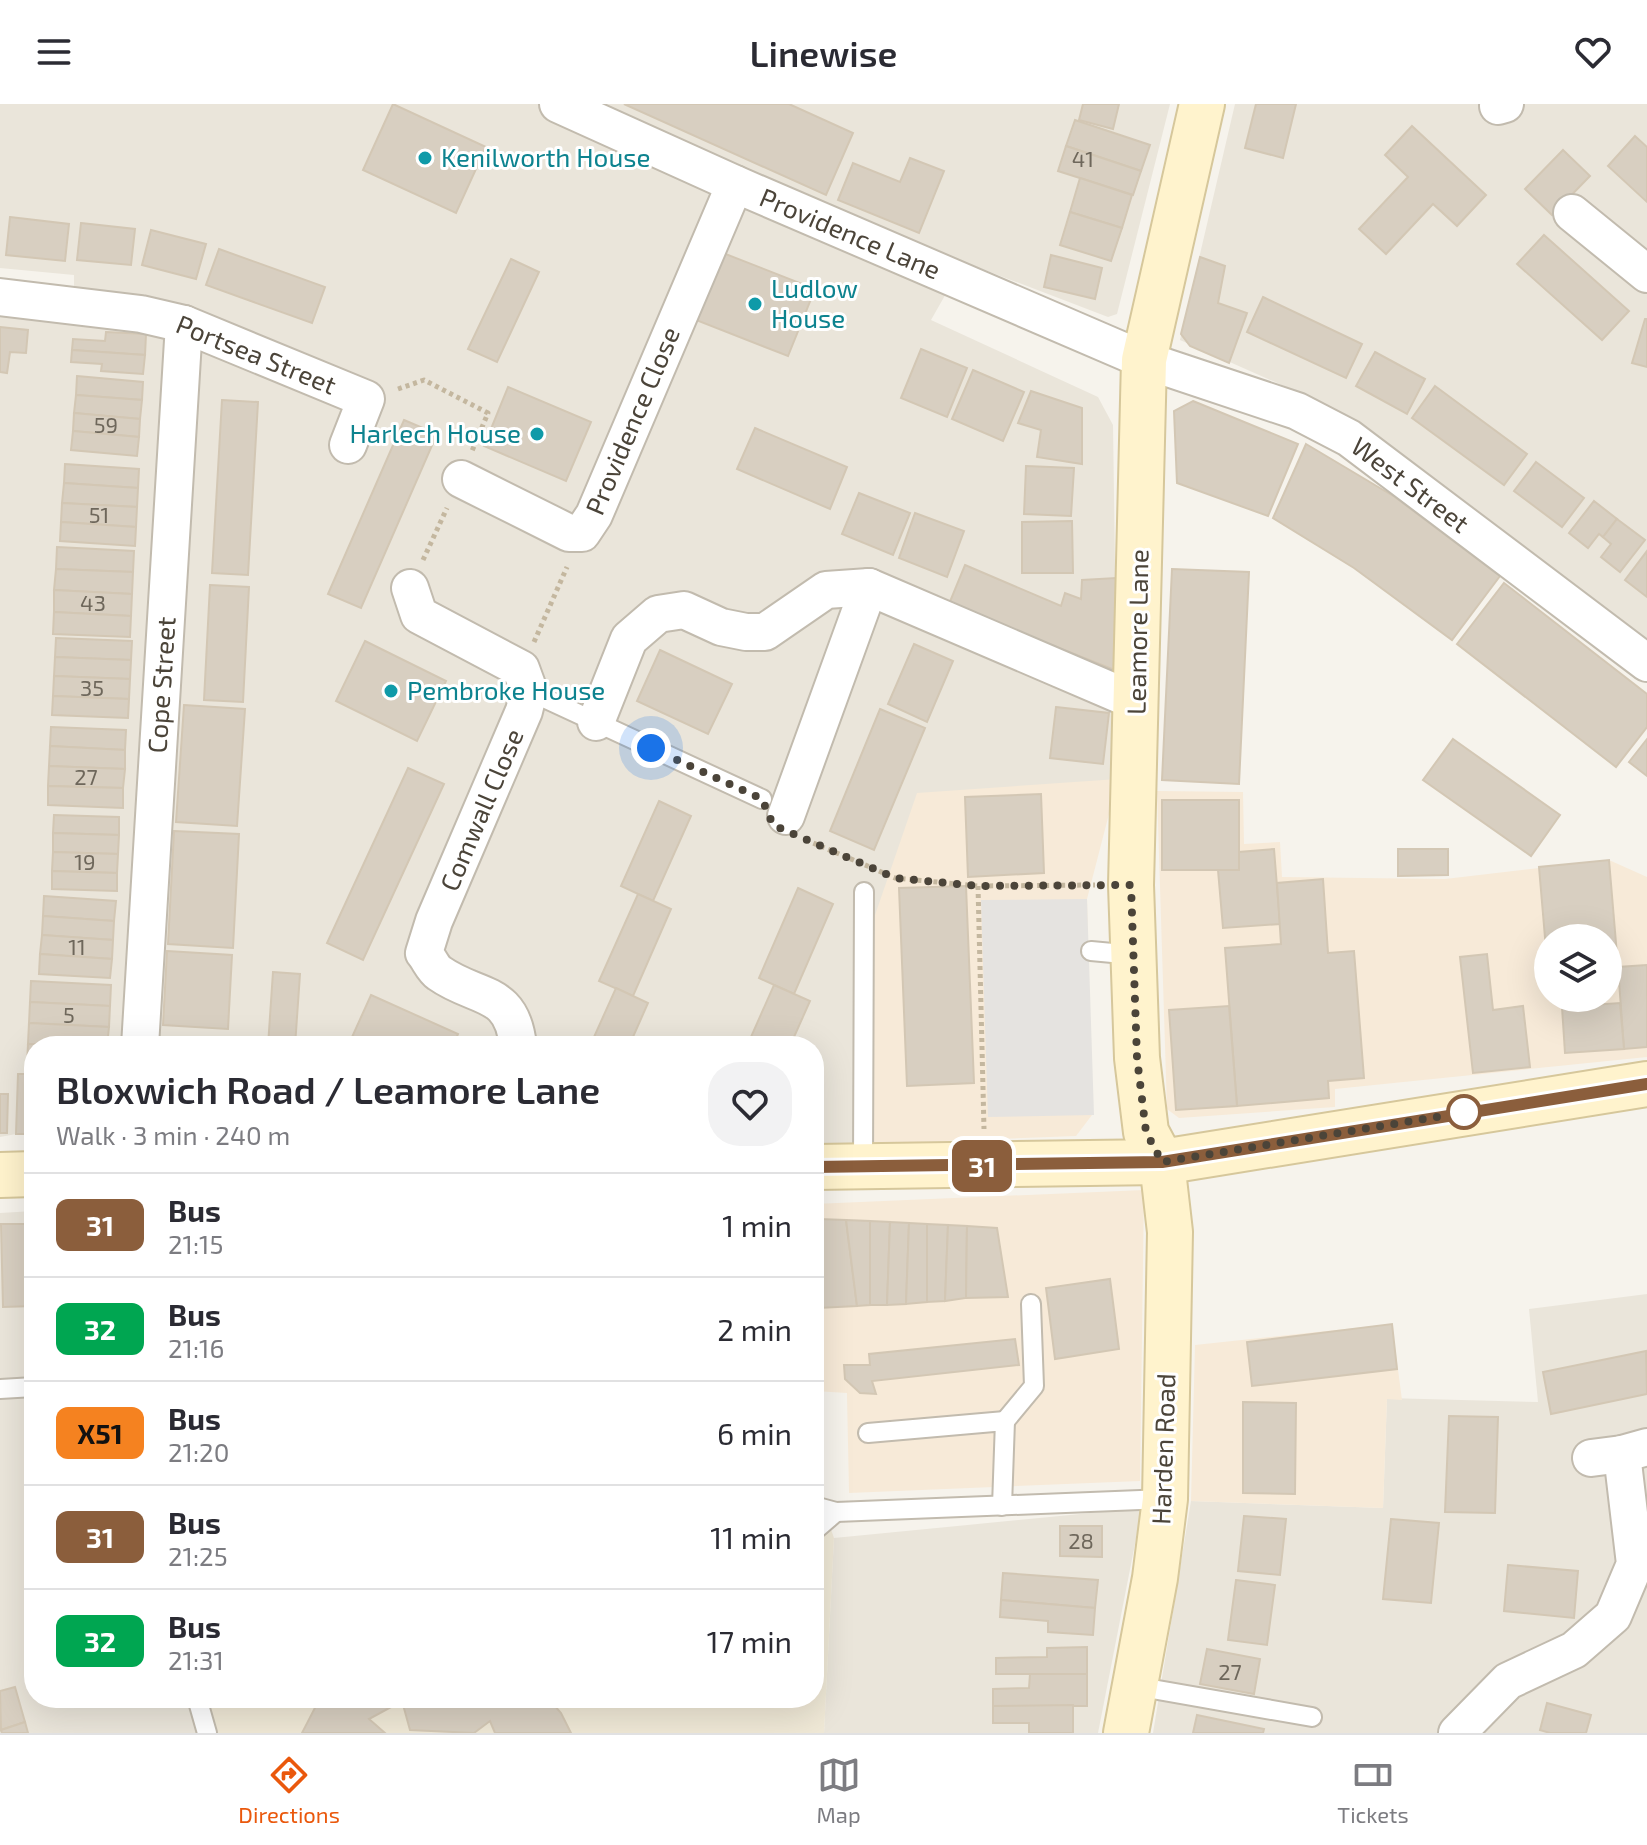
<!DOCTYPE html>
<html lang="en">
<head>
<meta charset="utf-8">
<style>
	body { margin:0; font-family:"Exo 2",sans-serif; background:#f2f2f3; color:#2b2b33; height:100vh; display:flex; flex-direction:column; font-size:30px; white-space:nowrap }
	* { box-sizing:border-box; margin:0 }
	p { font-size:26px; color:#7c7c81 }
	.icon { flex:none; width:44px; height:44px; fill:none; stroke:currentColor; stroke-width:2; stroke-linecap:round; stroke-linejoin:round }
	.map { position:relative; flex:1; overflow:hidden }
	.details { position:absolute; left:24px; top:932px; width:800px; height:672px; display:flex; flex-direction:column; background:#fff; border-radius:32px; box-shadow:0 8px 32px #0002 }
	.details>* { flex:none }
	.badge { padding:0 16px; border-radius:12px; font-size:28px; line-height:52px }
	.buttons { position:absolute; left:1534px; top:820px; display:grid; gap:16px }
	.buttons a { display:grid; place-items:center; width:88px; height:88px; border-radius:50%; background:#fff; box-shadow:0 8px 32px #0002; font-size:40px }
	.you { position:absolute; width:40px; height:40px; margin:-20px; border:6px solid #fff; border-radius:50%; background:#1a73e8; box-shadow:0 0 0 12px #1a73e833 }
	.map>.badge { position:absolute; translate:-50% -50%; box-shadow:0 0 0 4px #fff }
	.round { display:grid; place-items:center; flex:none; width:84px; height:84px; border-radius:32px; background:#f2f2f3 }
	.head { display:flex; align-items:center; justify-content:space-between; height:136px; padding:0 32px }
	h1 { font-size:38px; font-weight:600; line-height:60px }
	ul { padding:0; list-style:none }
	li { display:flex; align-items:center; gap:24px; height:104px; padding:0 32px; border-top:2px solid #e1e1e2 }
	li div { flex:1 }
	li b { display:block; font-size:30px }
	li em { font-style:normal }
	li .badge { min-width:88px; font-weight:700; text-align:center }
	header { display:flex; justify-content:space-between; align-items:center; height:104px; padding:0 32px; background:#fff; font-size:36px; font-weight:600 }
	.menu { display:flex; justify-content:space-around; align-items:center; height:112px; border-top:2px solid #e1e1e2; background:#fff; font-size:22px; color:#7c7c81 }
	.menu a { display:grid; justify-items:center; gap:4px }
	.menu .current { color:#ea580c }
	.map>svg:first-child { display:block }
</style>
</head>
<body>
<header><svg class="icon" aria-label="menu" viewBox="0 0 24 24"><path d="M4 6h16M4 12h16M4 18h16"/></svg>Linewise<svg class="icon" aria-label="heart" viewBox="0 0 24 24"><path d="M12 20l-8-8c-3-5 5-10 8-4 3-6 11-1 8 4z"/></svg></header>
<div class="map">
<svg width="1647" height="1629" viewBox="0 0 1647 1629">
	<rect width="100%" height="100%" fill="#f6f3ec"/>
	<g fill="#eae5da">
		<polygon points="0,0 1170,0 1117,210 1108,213 964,158 931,216 1098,293 1113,321 1118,675 866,1040 814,1039 814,942 34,942 34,1030 16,1030 0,1033 0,206 74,214 74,171 0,164"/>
		<polygon points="1235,0 1647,0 1647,536 1369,325 1302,290 1180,236"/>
		<polygon points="34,1107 34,1594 192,1594 201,1629 0,1629 0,1109"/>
		<polygon points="1647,1190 1647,1629 1153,1629 1191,1397 1383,1404 1387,1294 1538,1298 1529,1205"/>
		<polygon points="1142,1404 1098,1629 824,1629 834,1434"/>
	</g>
	<g fill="#f7ead8" fill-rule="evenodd">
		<polygon points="1118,675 1087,795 1092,1011 1076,1032 866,1040 863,846 917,689"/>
		<path d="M1157,687L1243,688L1244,740L1280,738L1282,773L1445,775L1609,756L1647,773V953L1335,985V1003L1179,1014L1167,1005ZM1548,834H1608V894H1548Z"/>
		<polygon points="1144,1086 1140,1377 849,1389 847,1289 815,1287 814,1100"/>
		<polygon points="1392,1220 1402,1296 1387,1295 1383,1404 1191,1397 1195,1241"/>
	</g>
	<polygon fill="#efe8d6" points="814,1392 820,1394 834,1434 824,1629 201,1629 192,1594 814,1594"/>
	<polygon fill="#e5e3e0" points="1087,795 1094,1011 988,1013 981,796"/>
	<g fill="#d8cfc1" stroke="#d3c7b4" stroke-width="2">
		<polygon points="393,0 486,43 456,109 363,66"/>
		<polygon points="624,0 789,0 853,29 826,91"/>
		<polygon points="1083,0 1119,0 1113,25 1079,16"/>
		<polygon points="1256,0 1296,0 1283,54 1245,44"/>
		<polygon points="1075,16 1150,41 1141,67 1066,42"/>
		<polygon points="1412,22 1486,91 1457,122 1433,100 1386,150 1359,125 1408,73 1385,51"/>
		<polygon points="1635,32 1647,43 1647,98 1608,62"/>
		<polygon points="1066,42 1141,67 1133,91 1058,67"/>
		<polygon points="1563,46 1590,72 1552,111 1525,85"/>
		<polygon points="910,54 944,67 919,129 838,96 853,59 900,78"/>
		<polygon points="1080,74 1132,91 1122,124 1070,108"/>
		<polygon points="1070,108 1122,124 1111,157 1060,141"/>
		<polygon points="10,113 69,120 65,157 6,151"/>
		<polygon points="81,119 135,125 131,161 77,156"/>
		<polygon points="151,126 206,140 196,175 142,161"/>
		<polygon points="1544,131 1629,207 1602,236 1517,160"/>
		<polygon points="219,145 325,183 312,219 206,181"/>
		<polygon points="723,149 815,185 788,252 696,216"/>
		<polygon points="1051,151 1102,164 1095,195 1044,183"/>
		<polygon points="1200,153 1225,162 1218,199 1247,209 1229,259 1190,242 1181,230"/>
		<polygon points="511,155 539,168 497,258 468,245"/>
		<polygon points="1263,193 1362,240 1346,274 1247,228"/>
		<polygon points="1645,215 1647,215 1647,263 1632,259"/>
		<polygon points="0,223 28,226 26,249 10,248 7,269 0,268"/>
		<polygon points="106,228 146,230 145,251 72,246 73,235 105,237"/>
		<polygon points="921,245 967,264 947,313 901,294"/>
		<polygon points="72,246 145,251 143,270 101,267 102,260 71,258"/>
		<polygon points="1375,248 1425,275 1407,310 1356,282"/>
		<polygon points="973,266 1024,288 1003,337 952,315"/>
		<polygon points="77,272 143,278 142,296 76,291"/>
		<polygon points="1435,282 1527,350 1504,381 1412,314"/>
		<polygon points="508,283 591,318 566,377 484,342"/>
		<polygon points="1031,287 1082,304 1082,360 1037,353 1041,326 1018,319"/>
		<polygon points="76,291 142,296 140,315 74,309"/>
		<polygon points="222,296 258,298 248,471 212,469"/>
		<polygon points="1193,297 1298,340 1268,412 1177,379 1174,307"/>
		<polygon points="74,309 140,315 139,333 73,327"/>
		<polygon points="404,316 437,330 361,504 328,490"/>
		<polygon points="755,324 847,363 830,405 737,365"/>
		<polygon points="73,327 139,333 137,352 71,346"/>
		<polygon points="1306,340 1395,393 1500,472 1452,536 1354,464 1273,414"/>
		<polygon points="1536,358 1584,394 1562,423 1514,387"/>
		<polygon points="65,360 139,365 138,384 64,379"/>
		<polygon points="1026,362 1074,364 1071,412 1024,410"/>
		<polygon points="64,379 138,384 137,403 62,399"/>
		<polygon points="859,389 910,409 893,451 842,430"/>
		<polygon points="1594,397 1617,415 1603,433 1599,430 1588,444 1569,429"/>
		<polygon points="62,399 137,403 136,423 61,418"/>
		<polygon points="915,409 964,427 947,473 899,454"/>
		<polygon points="1617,415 1645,436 1620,468 1601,453 1611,440 1603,433"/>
		<polygon points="1072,417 1073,469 1022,469 1022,418"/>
		<polygon points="61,418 136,423 135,442 60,437"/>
		<polygon points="57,443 134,447 133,468 56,465"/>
		<polygon points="1647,447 1647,493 1625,476"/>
		<polygon points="965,461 1061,502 1065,489 1081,495 1082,476 1116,474 1117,567 949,500"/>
		<polygon points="56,465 133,468 132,490 54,486"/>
		<polygon points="1172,465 1249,468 1239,680 1162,676"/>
		<polygon points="1504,479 1647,590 1647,623 1616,663 1457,540"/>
		<polygon points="210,481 249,483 243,598 204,596"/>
		<polygon points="54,486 132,490 131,512 54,508"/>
		<polygon points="54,508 131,512 130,533 53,530"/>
		<polygon points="56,534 132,537 131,556 55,553"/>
		<polygon points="365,537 446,577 417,637 336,597"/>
		<polygon points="914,540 953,557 927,618 888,600"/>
		<polygon points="660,546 732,580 708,630 637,597"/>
		<polygon points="55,553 131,556 130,575 54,572"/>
		<polygon points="54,572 130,575 129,595 53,592"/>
		<polygon points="53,592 129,595 128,614 52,611"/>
		<polygon points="184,601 245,605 237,722 176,718"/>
		<polygon points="1056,603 1109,609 1103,660 1050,654"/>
		<polygon points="880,605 925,624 874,746 830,727"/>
		<polygon points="51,623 126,626 125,646 50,642"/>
		<polygon points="1453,635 1560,711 1531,752 1423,676"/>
		<polygon points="1647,635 1647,672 1629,658"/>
		<polygon points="50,642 125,646 125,665 49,662"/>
		<polygon points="49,662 125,665 123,684 48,682"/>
		<polygon points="408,664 444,680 363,856 327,839"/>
		<polygon points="48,682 123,684 123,704 48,701"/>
		<polygon points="1041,690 1044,769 968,773 965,693"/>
		<rect x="1162" y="696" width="77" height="70"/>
		<polygon points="659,697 691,712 653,797 621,782"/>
		<polygon points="54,711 119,713 119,731 53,729"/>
		<polygon points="174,727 239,730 233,844 168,840"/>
		<polygon points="53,729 119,731 118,750 53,748"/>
		<polygon points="1274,745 1280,820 1223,824 1218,766 1239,766 1239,748"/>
		<polygon points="1398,745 1448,745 1448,771 1398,772"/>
		<polygon points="53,748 118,750 117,769 52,767"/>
		<polygon points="1609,756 1617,851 1608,851 1608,834 1548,834 1547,857 1539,763"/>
		<polygon points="52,767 117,769 117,787 52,785"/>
		<polygon points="1323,775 1328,849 1354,847 1364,974 1328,977 1329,994 1237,1002 1225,844 1281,840 1277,779"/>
		<polygon points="966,782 974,979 907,982 899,784"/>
		<polygon points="798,784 833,800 794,890 759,874"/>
		<polygon points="638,790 671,805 633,892 599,877"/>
		<polygon points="44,792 116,797 114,817 43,812"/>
		<polygon points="43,812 114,817 113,836 42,831"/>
		<polygon points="42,831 113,836 112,855 40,850"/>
		<polygon points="167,847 232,851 228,925 163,921"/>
		<polygon points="40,850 112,855 110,874 39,870"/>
		<polygon points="1487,850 1493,906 1523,902 1530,963 1473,969 1460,853"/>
		<polygon points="1647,861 1647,943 1624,945 1618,863"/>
		<polygon points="273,868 300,870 295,942 268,942"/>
		<polygon points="31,877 111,881 110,902 30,898"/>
		<polygon points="774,881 810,897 790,942 747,942"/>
		<polygon points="616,884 648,899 629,942 590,942"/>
		<polygon points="371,891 458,930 453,942 348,942"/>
		<polygon points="30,898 110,902 109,923 29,919"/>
		<polygon points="1620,899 1624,945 1565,949 1562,903"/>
		<polygon points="1229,902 1237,1002 1176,1006 1169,906"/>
		<polygon points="29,919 109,923 107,942 28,940"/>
		<polygon points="28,940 65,942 34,942 34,961 27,961"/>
		<polygon points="18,970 34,970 34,1030 16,1030"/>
		<polygon points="0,990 8,990 7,1029 0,1029"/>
		<polygon points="818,1115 846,1116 857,1202 818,1204"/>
		<polygon points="846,1116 870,1117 870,1201 857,1202"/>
		<polygon points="870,1117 890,1118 887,1201 870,1201"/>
		<polygon points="890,1118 909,1119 906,1200 887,1201"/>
		<polygon points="909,1119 927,1120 927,1198 906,1200"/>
		<polygon points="1,1120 34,1120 34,1202 3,1203"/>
		<polygon points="927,1120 948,1121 945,1197 927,1198"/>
		<polygon points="948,1121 967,1122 966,1194 945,1197"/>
		<polygon points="967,1122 997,1124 1008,1193 966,1194"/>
		<polygon points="1110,1175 1119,1245 1055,1255 1046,1184"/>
		<polygon points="1392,1220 1397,1265 1252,1282 1247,1238"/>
		<polygon points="1015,1235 1019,1261 872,1277 876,1290 860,1289 845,1275 844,1261 870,1261 869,1250"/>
		<polygon points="1646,1247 1647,1290 1551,1310 1543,1268"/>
		<polygon points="1243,1298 1296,1299 1295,1390 1243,1389"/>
		<polygon points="1449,1312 1498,1313 1495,1409 1445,1408"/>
		<polygon points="1244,1412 1286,1415 1280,1471 1238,1467"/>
		<polygon points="1391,1415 1439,1419 1431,1499 1383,1495"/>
		<polygon points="1060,1422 1102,1422 1102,1453 1060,1452"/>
		<polygon points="1508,1461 1578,1467 1574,1514 1504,1507"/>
		<polygon points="1003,1469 1098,1476 1095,1504 1001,1496"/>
		<polygon points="1236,1476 1275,1481 1267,1541 1228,1536"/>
		<polygon points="1001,1496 1095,1504 1093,1531 1048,1528 1048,1517 1000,1513"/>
		<polygon points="1087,1543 1087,1570 996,1570 996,1554 1047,1553 1047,1544"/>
		<polygon points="1207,1545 1260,1555 1254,1590 1200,1580"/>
		<polygon points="1030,1570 1087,1570 1087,1602 993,1602 993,1585 1029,1584"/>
		<polygon points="15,1583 25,1618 1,1626 0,1587"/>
		<polygon points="324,1594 548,1594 561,1609 571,1629 495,1629 490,1617 474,1629 410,1626 402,1597 369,1615 385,1629 302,1629 318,1598"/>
		<polygon points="1547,1599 1591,1611 1586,1629 1550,1629 1540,1626"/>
		<polygon points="1073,1601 1073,1629 1029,1629 1029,1619 993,1619 993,1602"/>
		<polygon points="1197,1611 1264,1625 1263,1629 1193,1629"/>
		<polygon points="25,1618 28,1629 2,1629 1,1626"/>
	</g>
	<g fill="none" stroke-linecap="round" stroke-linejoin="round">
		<defs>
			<g id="lane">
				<polyline points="529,587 762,695"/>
				<polyline points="1091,847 1134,851"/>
				<polyline points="863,1062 864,788"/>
				<polyline points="0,1285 34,1283"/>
				<polyline points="1005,1317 1034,1282 1031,1200"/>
				<polyline points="868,1329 1005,1317 1002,1402"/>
				<polyline points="814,1402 836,1408 1165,1395"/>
				<polyline points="814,1427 836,1408"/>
				<polyline points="1135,1582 1312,1613"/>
				<polyline points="197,1594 207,1629"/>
			</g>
			<g id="street">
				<polyline points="558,0 735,80 1144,256 1297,307 1349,334 1647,559"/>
				<polyline points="1498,2 1505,0"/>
				<polyline points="1572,109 1647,170"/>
				<polyline points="0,193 141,210 184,220 366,295 348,341"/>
				<polyline points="461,375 569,429 582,429 594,411 735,80"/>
				<path d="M410,484L419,511L521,565L529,587L524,607L434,817L424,849C429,855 433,865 439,869C477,896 512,884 518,942"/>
				<polyline points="596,618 629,535 658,510 684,506 721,523 746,528 765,528 826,486 869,483 1137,598"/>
				<polyline points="786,712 869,483"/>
				<polyline points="140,942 184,220"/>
				<polyline points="1591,1354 1622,1350 1647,1343"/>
				<polyline points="1457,1629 1508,1577 1574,1546 1613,1512 1635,1460 1622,1350"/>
			</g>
			<g id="secondary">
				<polyline points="814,1063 1162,1058 1647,980"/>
				<polyline points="0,1071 34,1070"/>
				<polyline points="1126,1629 1155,1474 1165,1395 1170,1128 1162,1058 1146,1028 1137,954 1131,781 1144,256 1202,0"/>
			</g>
		</defs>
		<use href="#lane" stroke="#c2bbae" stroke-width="22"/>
		<use href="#street" stroke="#c2bbae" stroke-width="40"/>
		<use href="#secondary" stroke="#d6c79b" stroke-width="48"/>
		<g stroke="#c4b79f" stroke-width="5" stroke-dasharray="4 4" stroke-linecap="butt">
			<polyline points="398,285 424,276 488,309 472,347"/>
			<polyline points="423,456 447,404"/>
			<polyline points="534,538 567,463"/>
			<polyline points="806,736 870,763"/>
			<polyline points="879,767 895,774 978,782 1095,781"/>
			<polyline points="978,782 984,1025"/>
		</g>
		<use href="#lane" stroke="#fff" stroke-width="18"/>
		<use href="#street" stroke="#fff" stroke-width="36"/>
		<use href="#secondary" stroke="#fff3cd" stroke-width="44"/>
	</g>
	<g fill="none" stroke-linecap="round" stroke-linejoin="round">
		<defs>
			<polyline id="line" points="814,1063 1162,1058 1647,980"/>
		</defs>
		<use href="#line" stroke="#fff" stroke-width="18"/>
		<use href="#line" stroke="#8b5e3c" stroke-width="12"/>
		<polyline stroke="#4b4439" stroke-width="8" stroke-dasharray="0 14.4" points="651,644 762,695 773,721 895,774 978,782 1131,781 1137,954 1146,1028 1162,1058 1467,1008 1464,1008"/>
	</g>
	<g fill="#0f9aa8" stroke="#fff" stroke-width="3">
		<circle cx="425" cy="54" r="8"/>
		<circle cx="755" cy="200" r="8"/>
		<circle cx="537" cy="330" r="8"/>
		<circle cx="391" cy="587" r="8"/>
	</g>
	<circle fill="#fff" stroke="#8b5e3c" stroke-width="4" cx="1464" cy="1008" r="16"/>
	<g text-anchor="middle" stroke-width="6" stroke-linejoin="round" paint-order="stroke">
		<g font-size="22" fill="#6e675b">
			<text x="1083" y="63">41</text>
			<text x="106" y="329">59</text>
			<text x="99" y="419">51</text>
			<text x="93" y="507">43</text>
			<text x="92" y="592">35</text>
			<text x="86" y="681">27</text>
			<text x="85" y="766">19</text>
			<text x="77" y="851">11</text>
			<text x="69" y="919">5</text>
			<text x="1081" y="1445">28</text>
			<text x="1230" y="1576">27</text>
		</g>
		<g font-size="26" fill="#0d838f" stroke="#fff" text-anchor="start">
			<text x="441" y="63">Kenilworth House</text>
			<text x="771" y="194">Ludlow<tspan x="771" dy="30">House</tspan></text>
			<text x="521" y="339" text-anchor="end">Harlech House</text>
			<text x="407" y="596">Pembroke House</text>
		</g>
		<g font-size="26" fill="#4b4439" stroke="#fff">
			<text transform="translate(850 130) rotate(23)" y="9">Providence Lane</text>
			<text transform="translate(256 251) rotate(22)" y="9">Portsea Street</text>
			<text transform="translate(633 317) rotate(-67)" y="9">Providence Close</text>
			<text transform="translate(1410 381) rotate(37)" y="9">West Street</text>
			<text transform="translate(1138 528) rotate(-89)" y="9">Leamore Lane</text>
			<text transform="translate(162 581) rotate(-86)" y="9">Cope Street</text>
			<text transform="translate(482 706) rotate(-67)" y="9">Comwall Close</text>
			<text transform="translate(1164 1345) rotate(-88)" y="9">Harden Road</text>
		</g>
	</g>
</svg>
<div class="buttons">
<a><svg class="icon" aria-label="layers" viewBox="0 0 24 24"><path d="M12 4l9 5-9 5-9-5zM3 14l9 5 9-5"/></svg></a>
</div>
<div class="you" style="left:651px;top:644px"></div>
<b class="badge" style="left:982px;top:1062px;background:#8b5e3c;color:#fff">31</b>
<section class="details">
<div class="head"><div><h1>Bloxwich Road / Leamore Lane</h1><p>Walk · 3 min · 240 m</p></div><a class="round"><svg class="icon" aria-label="heart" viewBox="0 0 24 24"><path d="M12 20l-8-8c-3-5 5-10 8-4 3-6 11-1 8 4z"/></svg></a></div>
<ul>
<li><span class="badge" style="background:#8b5e3c;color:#fff">31</span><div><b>Bus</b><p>21:15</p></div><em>1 min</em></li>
<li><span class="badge" style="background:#00a651;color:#fff">32</span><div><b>Bus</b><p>21:16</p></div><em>2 min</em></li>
<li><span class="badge" style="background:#f58220;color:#111">X51</span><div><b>Bus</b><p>21:20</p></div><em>6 min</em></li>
<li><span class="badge" style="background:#8b5e3c;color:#fff">31</span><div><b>Bus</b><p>21:25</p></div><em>11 min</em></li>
<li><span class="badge" style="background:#00a651;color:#fff">32</span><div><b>Bus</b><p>21:31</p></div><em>17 min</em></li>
</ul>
</section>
</div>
<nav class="menu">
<a class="current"><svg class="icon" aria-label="directions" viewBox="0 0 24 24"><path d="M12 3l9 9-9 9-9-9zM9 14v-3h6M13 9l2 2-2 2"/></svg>Directions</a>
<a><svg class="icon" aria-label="map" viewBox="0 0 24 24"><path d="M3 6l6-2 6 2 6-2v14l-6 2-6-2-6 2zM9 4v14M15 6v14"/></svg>Map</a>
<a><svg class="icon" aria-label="tickets" viewBox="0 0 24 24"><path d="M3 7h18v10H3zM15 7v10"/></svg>Tickets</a>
</nav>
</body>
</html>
